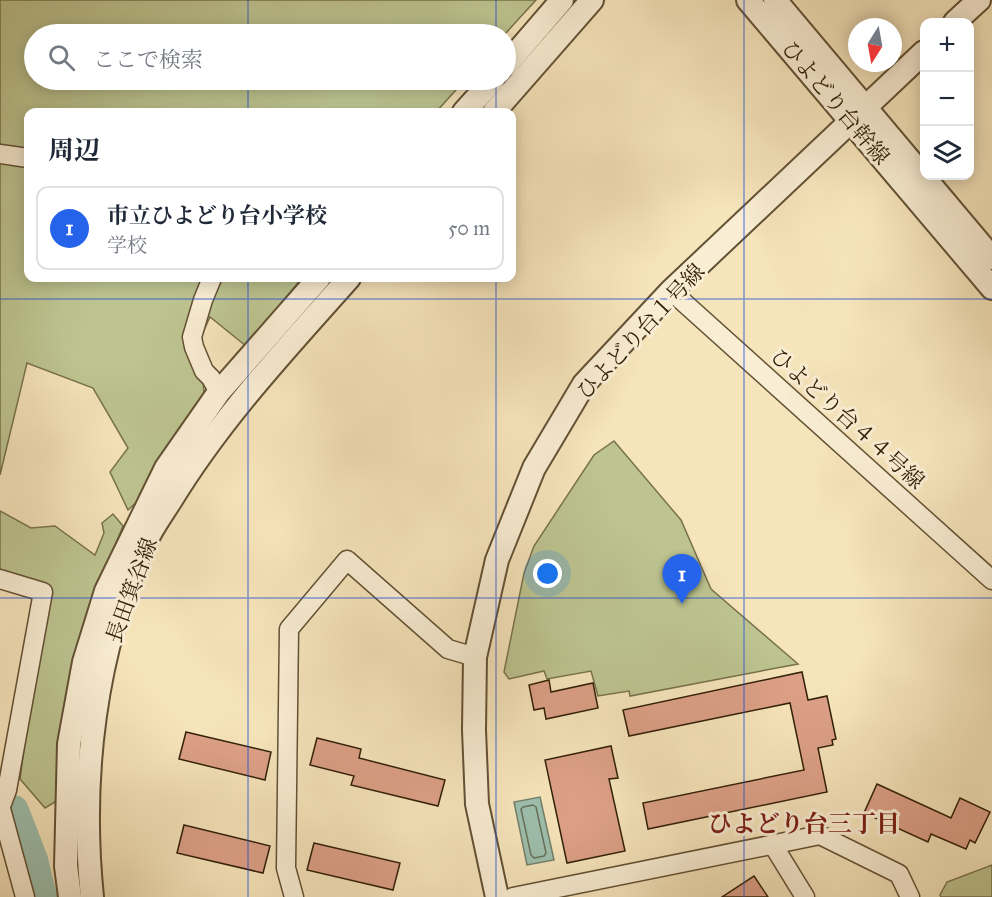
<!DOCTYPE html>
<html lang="ja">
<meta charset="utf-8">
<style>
body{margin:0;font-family:"IM FELL Great Primer","Noto Serif JP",serif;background:#f2f2f3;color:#1f2937}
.controls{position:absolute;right:18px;top:18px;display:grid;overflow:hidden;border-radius:12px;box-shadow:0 3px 15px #0003}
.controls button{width:54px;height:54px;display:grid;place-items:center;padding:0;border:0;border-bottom:2px solid #e0e1e3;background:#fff;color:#1f2937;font:30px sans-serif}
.compass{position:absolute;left:848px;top:18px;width:54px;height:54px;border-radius:50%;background:#fff;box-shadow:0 3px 15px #0003;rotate:191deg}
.you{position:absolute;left:548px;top:574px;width:21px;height:21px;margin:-15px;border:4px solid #fff;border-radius:50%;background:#1a73e8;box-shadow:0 0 0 9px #1a73e833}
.badge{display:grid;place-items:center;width:39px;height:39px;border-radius:50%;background:#2563eb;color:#fff;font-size:20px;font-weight:700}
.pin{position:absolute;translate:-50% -50px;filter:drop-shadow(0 2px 3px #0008)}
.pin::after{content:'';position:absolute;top:32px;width:21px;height:18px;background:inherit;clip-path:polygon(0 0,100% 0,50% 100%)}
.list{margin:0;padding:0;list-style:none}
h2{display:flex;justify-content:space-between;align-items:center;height:78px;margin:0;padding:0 24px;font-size:26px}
h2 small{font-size:20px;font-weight:400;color:#747a83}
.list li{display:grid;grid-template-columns:39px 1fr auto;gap:18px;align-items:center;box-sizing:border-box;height:84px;margin:0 12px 12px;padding:0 12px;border:2px solid #e0e1e3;border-radius:12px}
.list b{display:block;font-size:22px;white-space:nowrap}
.list p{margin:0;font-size:20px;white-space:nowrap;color:#747a83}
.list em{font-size:20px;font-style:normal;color:#747a83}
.icon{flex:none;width:33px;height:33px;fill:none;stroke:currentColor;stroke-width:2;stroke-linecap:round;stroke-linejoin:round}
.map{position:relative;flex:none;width:992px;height:897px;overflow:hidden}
.search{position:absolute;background:#fff;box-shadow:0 3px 15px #0003;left:24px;top:24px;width:492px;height:66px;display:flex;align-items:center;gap:15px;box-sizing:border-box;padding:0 21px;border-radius:33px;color:#747a83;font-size:22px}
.panel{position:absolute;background:#fff;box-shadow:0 3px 15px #0003;left:24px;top:108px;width:492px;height:174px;border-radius:12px}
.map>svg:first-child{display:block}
.green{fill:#bdc490;stroke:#78724c;stroke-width:1.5}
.water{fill:#9dbfad;stroke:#727f6b;stroke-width:1.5}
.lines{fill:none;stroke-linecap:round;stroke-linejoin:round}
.shore{stroke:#68705a;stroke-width:1.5}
.river{stroke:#9dbfad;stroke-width:32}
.building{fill:#dca087;stroke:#322007;stroke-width:1.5}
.minor-casing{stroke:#635134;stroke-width:21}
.tertiary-casing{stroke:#635134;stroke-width:26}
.minor{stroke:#f9edd3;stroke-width:18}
.tertiary{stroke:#f9edd3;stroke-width:22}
.grid{fill:none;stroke:#1d4ed8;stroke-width:1.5;stroke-opacity:0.55}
.labels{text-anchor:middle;stroke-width:6;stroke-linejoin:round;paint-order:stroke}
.street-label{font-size:22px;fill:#322007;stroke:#f9edd3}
.neighbourhood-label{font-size:24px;font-weight:bold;fill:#7a1f14;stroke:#f9edd3}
</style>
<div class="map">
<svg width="992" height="897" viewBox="0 0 992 897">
<rect width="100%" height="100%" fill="#f6e4bb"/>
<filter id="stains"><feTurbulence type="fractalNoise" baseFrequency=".00333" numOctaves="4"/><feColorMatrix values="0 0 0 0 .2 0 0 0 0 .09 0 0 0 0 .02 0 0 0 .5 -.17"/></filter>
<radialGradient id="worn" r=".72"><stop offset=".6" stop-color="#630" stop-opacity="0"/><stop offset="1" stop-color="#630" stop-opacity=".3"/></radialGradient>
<g class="green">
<polygon points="0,0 536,0 505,34 34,34 34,80 465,80 436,112 28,112 28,278 302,278 246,346 210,317 200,339 204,393 165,452 143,496 128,510 110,472 128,448 93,388 27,363 0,475"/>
<polygon points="614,441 681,520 711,589 798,664 630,696 629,691 598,696 591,671 547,679 544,671 509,679 504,672 524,573 534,546 594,455"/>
<polygon points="0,511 31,528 55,526 95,555 104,533 102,523 113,514 123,526 96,592 60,799 45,808 20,779 46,586 0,570"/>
<polygon points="992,865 992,897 941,897 940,895 947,882"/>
</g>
<polygon class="water" points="540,797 554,860 527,865 514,802"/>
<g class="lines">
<polygon class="shore" points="533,805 536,807 546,853 544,856 534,858 531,855 521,809 523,807"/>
<polyline class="river" points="13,811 32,860 41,897"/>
</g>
<g class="building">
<polygon points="802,672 808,700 827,696 836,739 832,740 833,745 818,748 827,792 648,829 643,803 804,770 790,703 629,736 623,710"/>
<polygon points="549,680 551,692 593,683 598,708 546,719 544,708 534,710 529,685"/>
<polygon points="186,732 271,752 265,780 179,759"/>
<polygon points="317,738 361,749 359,758 445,780 438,806 351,785 354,776 310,765"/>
<polygon points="611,746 618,778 609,779 625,851 567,863 545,760"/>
<polygon points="877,784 951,818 960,798 990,812 975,843 970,840 966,849 931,834 928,842 864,813"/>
<polygon points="184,825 270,846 263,873 177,853"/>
<polygon points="314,843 400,863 393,890 307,870"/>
<polygon points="754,876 768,897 722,897"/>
</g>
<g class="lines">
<defs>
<g id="minor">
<polyline points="0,154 28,158"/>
<polyline points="212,278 203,300 192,337 194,347 204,371 211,378 219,392"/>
<polyline points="671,291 992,580"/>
<polyline points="0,579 43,592 7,790 1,806"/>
<polyline points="0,805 25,897"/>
<polyline points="773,845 805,897"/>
<polyline points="294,897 286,868 289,629 347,560 448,649 475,657"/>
<polyline points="513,897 820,835 899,874 910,897"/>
</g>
<g id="tertiary">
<polyline points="748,0 992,288"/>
<polyline points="775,0 992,258"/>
<polyline points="955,22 979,0"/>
<polyline points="506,65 562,0"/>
<polyline points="464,112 493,80"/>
<polyline points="494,112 592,0"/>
<polyline points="70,897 66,866 69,744 84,662 106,591 166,468 219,392 319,278"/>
<path d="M92,897c-12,-117 2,-247 53,-354 7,-15 17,-29 26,-43 50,-82 115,-151 178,-222"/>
<polyline points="497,897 477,804 474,730 475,657 497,560 534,468 584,384 671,291 924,52"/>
</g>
</defs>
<use href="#minor" class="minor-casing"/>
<use href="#tertiary" class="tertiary-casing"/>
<use href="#minor" class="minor"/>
<use href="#tertiary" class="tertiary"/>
</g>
<path class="grid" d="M248,0v34M496,0v34M744,0v897M248,80v32M496,80v32M248,278v619M496,278v619M0,299h992M0,598h992"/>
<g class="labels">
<g class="street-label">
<text transform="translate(836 102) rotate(50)" y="8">ひよどり台幹線</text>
<text transform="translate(640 331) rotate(-47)" y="8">ひよどり台１号線</text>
<text transform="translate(848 418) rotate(42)" y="8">ひよどり台４４号線</text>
<text transform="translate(131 590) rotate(-70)" y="8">長田箕谷線</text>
</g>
<g class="neighbourhood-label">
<text x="804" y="832">ひよどり台三丁目</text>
</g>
</g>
<rect width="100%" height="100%" filter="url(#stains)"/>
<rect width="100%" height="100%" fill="url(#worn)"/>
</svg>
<div class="controls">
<button>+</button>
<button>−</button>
<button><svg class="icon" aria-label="layers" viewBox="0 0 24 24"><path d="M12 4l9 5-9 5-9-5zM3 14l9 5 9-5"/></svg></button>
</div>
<svg class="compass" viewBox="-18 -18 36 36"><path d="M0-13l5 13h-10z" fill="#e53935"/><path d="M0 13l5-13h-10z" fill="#747a83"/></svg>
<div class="you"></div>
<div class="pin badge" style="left:682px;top:604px">1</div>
<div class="search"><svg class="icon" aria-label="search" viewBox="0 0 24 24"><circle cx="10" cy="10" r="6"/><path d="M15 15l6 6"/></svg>ここで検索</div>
<section class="panel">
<h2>周辺<small></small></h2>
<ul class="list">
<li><span class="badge">1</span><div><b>市立ひよどり台小学校</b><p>学校</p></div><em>50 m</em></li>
</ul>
</section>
</div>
